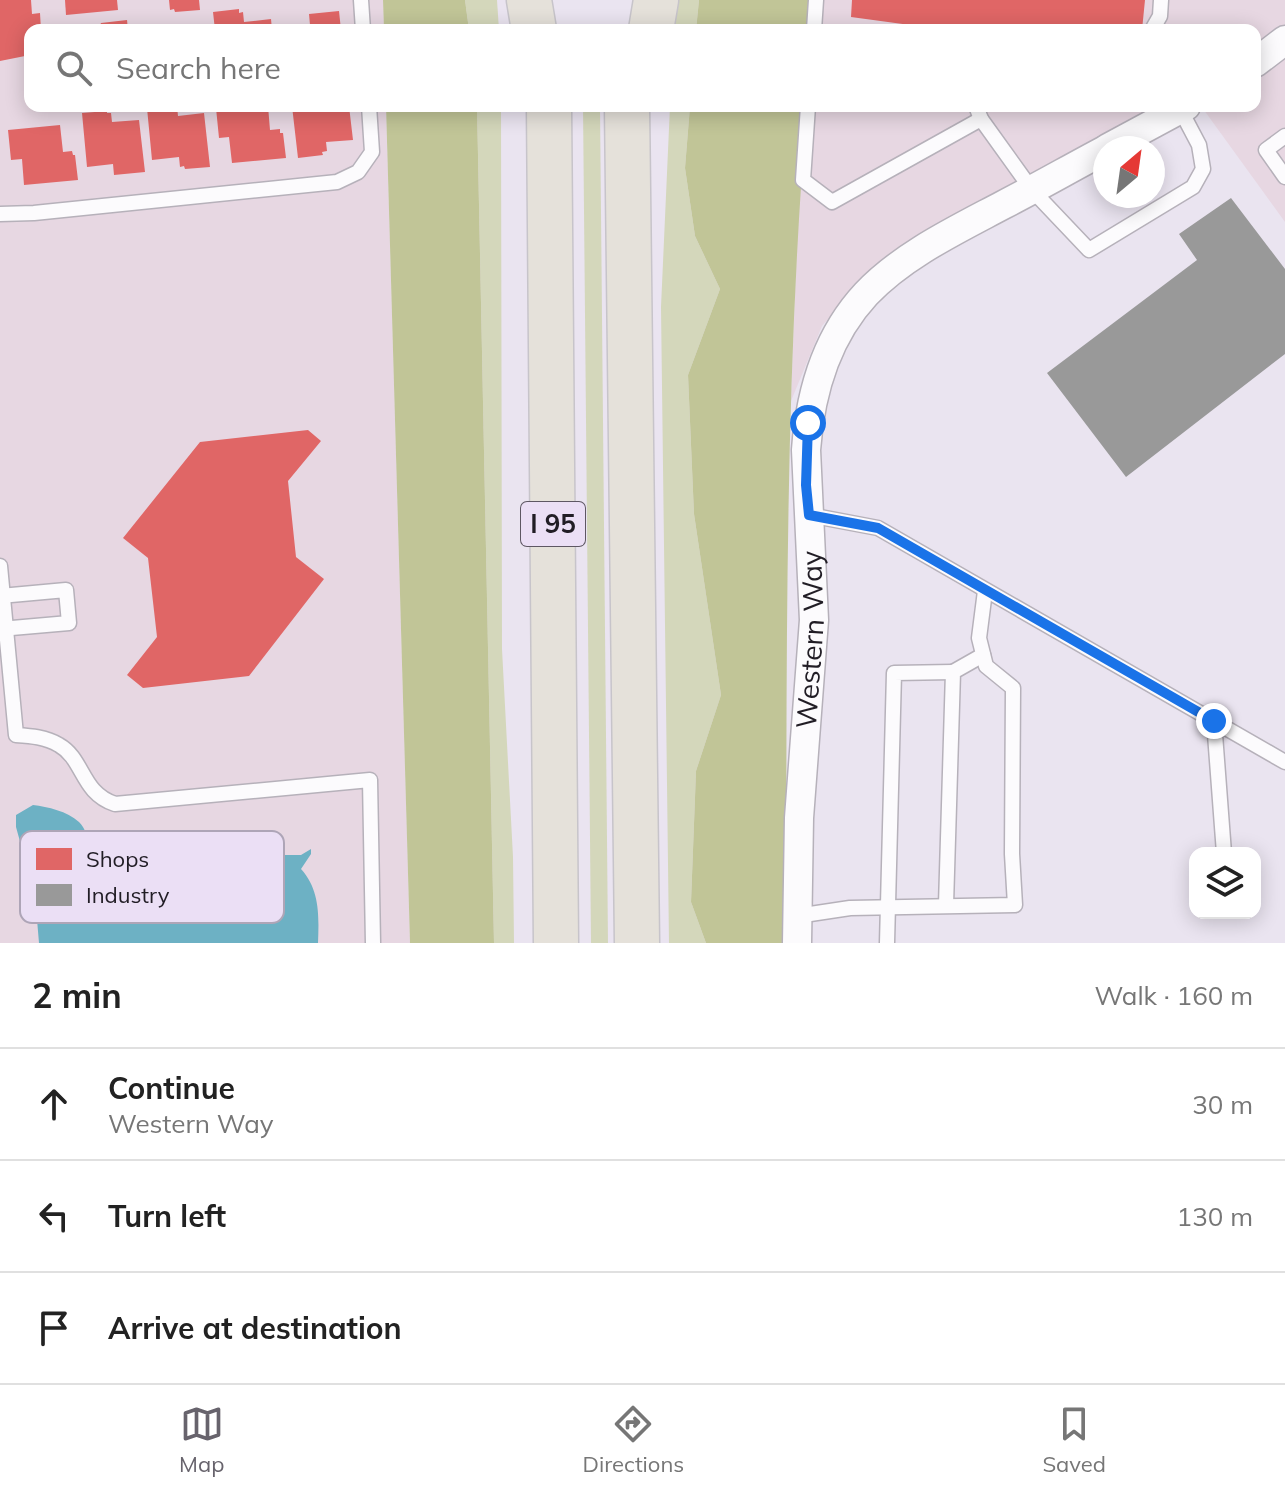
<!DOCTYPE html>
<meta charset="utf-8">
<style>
body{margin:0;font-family:Mulish,sans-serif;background:#f2f2f2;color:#222}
.controls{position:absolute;right:24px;bottom:24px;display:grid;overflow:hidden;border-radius:16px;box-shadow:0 4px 20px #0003}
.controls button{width:72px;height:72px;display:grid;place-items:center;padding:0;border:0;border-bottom:2px solid #e0e0e0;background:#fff;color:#222;font:40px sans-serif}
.compass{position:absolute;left:1093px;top:136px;width:72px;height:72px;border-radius:50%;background:#fff;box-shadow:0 4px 20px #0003;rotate:29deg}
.stop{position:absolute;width:24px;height:24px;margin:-18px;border:6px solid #1a73e8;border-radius:50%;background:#fff}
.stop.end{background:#1a73e8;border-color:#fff;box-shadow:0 2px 8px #0008}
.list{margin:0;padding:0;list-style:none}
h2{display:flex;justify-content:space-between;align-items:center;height:104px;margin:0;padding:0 32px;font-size:34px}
h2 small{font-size:26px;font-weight:400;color:#767676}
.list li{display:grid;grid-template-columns:52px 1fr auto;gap:24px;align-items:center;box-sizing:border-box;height:112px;padding:0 32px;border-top:2px solid #e0e0e0}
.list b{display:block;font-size:30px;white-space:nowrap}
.list p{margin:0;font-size:26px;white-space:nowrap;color:#767676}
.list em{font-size:26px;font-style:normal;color:#767676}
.icon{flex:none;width:44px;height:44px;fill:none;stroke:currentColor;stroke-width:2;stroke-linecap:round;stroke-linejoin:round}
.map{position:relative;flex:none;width:1285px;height:943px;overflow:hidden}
.search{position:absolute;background:#fff;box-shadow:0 4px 20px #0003;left:24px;right:24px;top:24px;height:88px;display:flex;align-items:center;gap:20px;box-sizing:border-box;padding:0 28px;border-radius:16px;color:#767676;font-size:30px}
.sheet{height:440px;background:#fff}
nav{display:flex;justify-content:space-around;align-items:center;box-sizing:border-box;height:112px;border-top:2px solid #e0e0e0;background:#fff;font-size:22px;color:#767676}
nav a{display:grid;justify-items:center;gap:4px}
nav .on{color:#67636c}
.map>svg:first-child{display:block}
.commercial{fill:#e7d7e2}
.green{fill:#d4d7bb}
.forest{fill:#c1c597}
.water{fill:#6db1c4}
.shops{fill:#e06666}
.industry{fill:#999}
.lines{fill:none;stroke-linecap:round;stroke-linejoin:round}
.service-casing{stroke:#b6b1ba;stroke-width:17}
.minor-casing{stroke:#b6b1ba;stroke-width:31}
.motorway-casing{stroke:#c7c4ca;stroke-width:47}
.service{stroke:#fcfbfd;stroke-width:14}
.minor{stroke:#fcfbfd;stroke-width:28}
.motorway{stroke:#e5e1da;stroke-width:44}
.route{stroke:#1a73e8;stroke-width:10}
.labels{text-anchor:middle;stroke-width:8;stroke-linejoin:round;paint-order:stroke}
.shield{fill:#ebdff5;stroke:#5e5763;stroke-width:2}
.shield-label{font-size:26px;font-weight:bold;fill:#211d25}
.street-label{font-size:28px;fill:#211d25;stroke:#ebdff5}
.key{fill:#ebdff5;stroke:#aea5b7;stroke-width:2}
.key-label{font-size:22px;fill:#211d25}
</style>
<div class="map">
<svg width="1285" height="943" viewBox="0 0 1285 943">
<rect width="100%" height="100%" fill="#eae4f0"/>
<g class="commercial">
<polygon points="0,0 383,0 384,30 30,30 30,106 386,106 410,943 0,943"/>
<polygon points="815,0 1285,0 1285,222 1201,106 1255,106 1255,30 813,30"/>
<polygon points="807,106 1164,106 876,264 822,326 791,401 798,212"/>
</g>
<g class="green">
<polygon points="465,0 497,0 499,30 469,30"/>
<polygon points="674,0 699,0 696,30 673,30"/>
<polygon points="477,106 501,106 502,649 513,857 514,943 494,943"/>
<polygon points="583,106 600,106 608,943 591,943"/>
<polygon points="670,106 690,106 685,168 695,236 720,289 688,375 694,514 721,695 696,771 691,902 706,943 669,943 661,307"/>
</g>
<g class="forest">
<polygon points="383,0 465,0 469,30 384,30"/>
<polygon points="699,0 815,0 813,30 696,30"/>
<polygon points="386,106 477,106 494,943 410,943"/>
<path d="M690,106h117c-23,278 -20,558 -21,837h-80l-15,-41 5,-131 25,-76 -27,-181 -6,-139 32,-86 -25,-53 -10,-68z"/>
</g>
<path class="water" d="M33,805c15,2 34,6 46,17 13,13 8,36 33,41 11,3 21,-12 32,-15 33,-8 67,-1 99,3l6,4h52l10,-6v5l-10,15c19,21 18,47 17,74h-279l-4,-47 -19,-69v-12z"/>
<g class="shops">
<polygon points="0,0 31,0 32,14 40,13 41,30 30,30 30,55 0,61"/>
<polygon points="65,0 117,0 118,10 66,15"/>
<polygon points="169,0 199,0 200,10 175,12 174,9 170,10"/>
<polygon points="852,0 1145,0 1142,30 1008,30 959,26 959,30 930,27 929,30 909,30 910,25 851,17"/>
<polygon points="239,9 239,13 243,12 244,22 271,19 272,30 215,30 213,12"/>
<polygon points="339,11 341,30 284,30 284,27 310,25 309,14"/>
<polygon points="127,20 128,30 98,30 101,23"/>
<polygon points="177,106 178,116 204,113 210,167 185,169 184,166 180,167 179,157 152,160 147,108"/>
<polygon points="236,106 268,106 270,130 280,129 280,133 283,133 286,158 232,163 229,137 219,138 216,108"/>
<polygon points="292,106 349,106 353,140 326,142 327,151 322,152 323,155 298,158"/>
<polygon points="107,111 107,113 111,113 112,122 139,120 145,172 114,175 113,164 87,167 82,113"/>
<polygon points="60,125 63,152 72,151 73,155 75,155 78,180 24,185 22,159 11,160 8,130"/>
<polygon points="308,430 321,441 288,481 296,557 324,579 249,676 143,688 127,675 157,637 148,558 123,538 200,442"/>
</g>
<polygon class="industry" points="1231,198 1285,269 1285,354 1126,477 1047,373 1197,260 1179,234"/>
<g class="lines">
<defs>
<g id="service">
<polyline points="361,0 363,30"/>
<polyline points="814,30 816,0"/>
<polyline points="1152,30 1160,16 1161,0"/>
<polyline points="808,106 803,180 832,202 981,119"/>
<polyline points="976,106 981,119 1032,190 1089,250 1193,187 1203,169 1199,145 1180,109"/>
<polyline points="1285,136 1266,150 1285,177"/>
<polyline points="0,214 34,213 337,182 358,172 372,152 369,106"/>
<polyline points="809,515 878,528 1285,762"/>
<path d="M0,566l16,169c15,1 30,2 43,10 25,14 22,48 56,59l255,-24 3,163"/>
<polyline points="0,596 66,590 69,623 0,629"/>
<polyline points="1214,721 1224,853"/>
<polyline points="946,905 953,672 983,655"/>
<polyline points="797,916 850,908 1015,905 1012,854 1013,688 986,666 979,638 985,591"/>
<polyline points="887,943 894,673 953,672"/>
</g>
<g id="minor">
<polyline points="1255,63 1285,40"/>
<polyline points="1108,148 1186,106"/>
<path id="s1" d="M797,943l2,-125 15,-198 -8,-170c4,-56 20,-113 60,-156 37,-39 90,-64 137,-89 35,-18 68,-37 102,-55"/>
</g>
<g id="motorway">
<polyline points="529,0 534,30"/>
<polyline points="651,30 656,0"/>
<polyline points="549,106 556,943"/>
<polyline points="627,106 637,943"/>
</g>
</defs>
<use href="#service" class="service-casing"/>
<use href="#minor" class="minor-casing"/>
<use href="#motorway" class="motorway-casing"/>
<use href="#service" class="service"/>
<use href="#minor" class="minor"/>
<use href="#motorway" class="motorway"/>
</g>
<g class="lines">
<polyline class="route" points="808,423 806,485 809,515 878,528 1214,721"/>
</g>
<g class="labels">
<rect class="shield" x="521" y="502" width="64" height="44" rx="6"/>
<g class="shield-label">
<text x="553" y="533">I 95</text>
</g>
<g class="street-label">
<text dy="10" stroke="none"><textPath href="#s1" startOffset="304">Western Way</textPath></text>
</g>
</g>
<rect x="20" y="831" width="264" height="92" rx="12" class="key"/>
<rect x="36" y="848" width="36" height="22" fill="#e06666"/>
<rect x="36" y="884" width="36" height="22" fill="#999"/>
<g class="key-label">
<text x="86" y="867">Shops</text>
<text x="86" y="903">Industry</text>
</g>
</svg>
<div class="controls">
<button><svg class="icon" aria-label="layers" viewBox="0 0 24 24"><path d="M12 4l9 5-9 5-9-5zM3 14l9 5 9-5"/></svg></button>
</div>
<svg class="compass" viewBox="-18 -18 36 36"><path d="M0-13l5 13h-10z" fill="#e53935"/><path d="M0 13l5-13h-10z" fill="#767676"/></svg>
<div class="stop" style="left:808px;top:423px"></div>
<div class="stop end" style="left:1214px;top:721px"></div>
<div class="search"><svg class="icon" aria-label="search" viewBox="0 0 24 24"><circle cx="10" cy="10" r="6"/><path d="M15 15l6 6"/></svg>Search here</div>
</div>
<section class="sheet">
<h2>2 min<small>Walk · 160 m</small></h2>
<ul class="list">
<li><svg class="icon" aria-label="ahead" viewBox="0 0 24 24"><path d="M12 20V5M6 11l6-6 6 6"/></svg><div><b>Continue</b><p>Western Way</p></div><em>30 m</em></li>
<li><svg class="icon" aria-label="left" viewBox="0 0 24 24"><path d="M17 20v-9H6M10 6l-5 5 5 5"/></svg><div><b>Turn left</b></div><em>130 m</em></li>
<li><svg class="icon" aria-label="arrive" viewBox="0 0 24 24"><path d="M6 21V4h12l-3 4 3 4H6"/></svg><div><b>Arrive at destination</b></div></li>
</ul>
</section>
<nav>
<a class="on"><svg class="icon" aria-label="map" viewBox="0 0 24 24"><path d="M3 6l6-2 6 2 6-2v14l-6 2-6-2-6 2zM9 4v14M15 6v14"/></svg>Map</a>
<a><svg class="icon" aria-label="directions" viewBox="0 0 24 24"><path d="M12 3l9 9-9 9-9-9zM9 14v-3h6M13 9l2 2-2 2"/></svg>Directions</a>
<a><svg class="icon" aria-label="saved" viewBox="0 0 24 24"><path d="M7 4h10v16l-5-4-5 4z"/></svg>Saved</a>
</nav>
